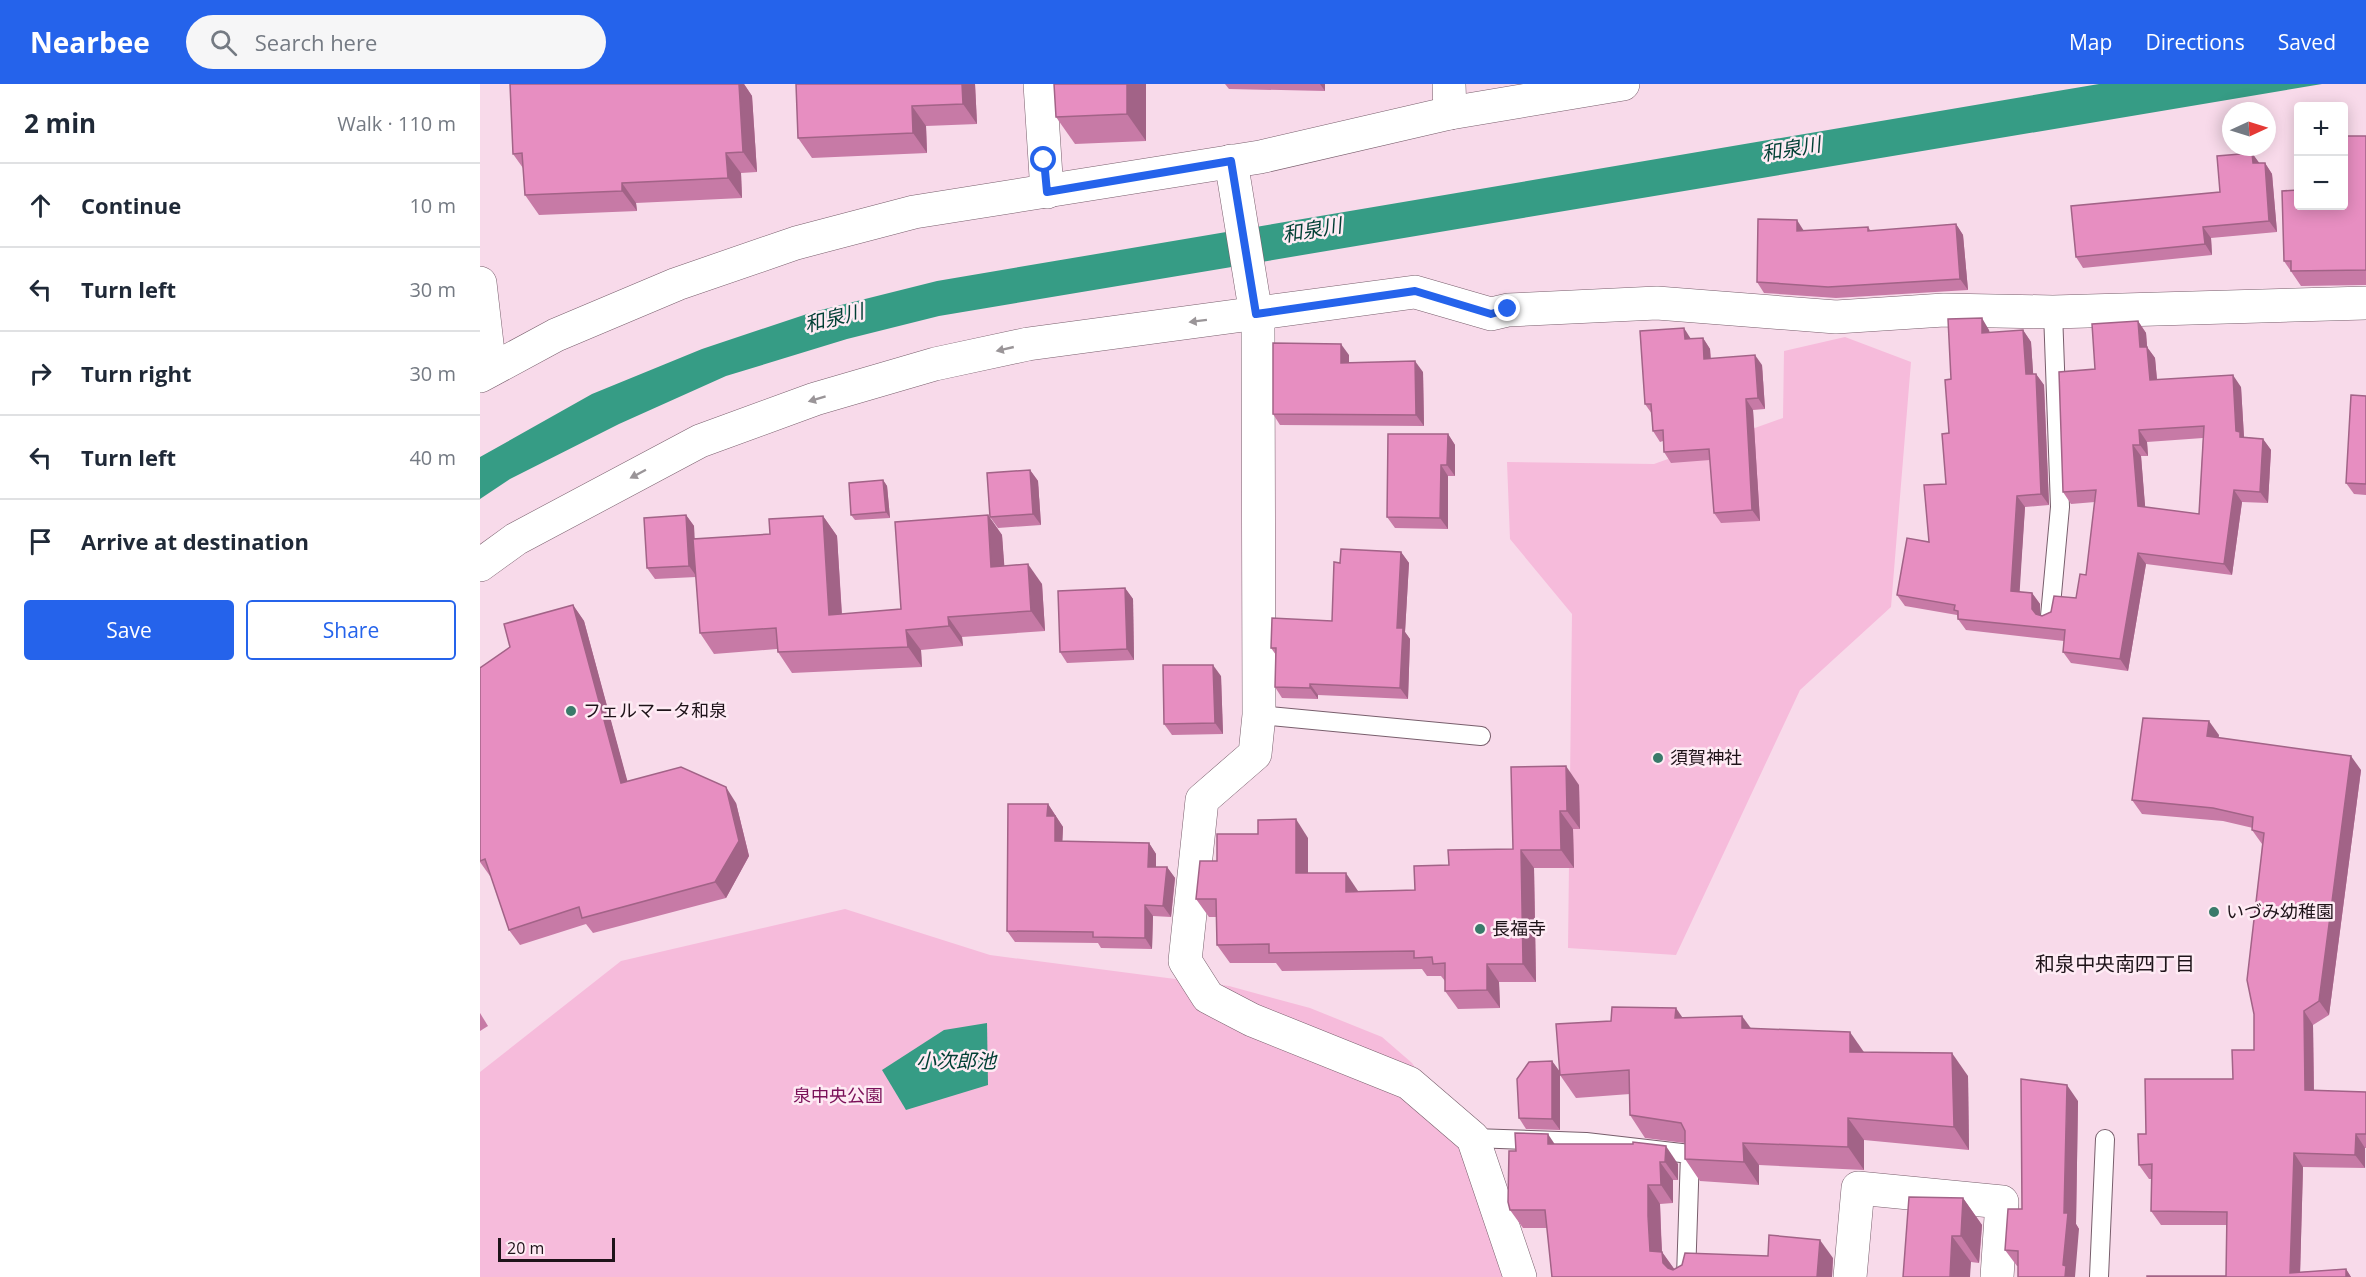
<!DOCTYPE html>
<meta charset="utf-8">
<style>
body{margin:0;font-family:"Open Sans","Noto Sans JP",sans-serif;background:#f6f6f7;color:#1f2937}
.controls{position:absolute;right:18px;top:18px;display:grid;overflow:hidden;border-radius:6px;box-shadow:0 3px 15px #0003}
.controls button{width:54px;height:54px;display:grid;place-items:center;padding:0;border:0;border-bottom:2px solid #e0e1e3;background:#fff;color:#1f2937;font:30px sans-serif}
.compass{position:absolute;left:1742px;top:18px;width:54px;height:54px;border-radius:50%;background:#fff;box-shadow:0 3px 15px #0003;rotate:86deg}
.scale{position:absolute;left:18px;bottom:15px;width:117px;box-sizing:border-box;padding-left:6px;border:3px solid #1e1319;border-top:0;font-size:16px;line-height:21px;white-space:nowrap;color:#1e1319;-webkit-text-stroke:4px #feebf4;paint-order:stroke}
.stop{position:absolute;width:18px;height:18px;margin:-14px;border:4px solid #2563eb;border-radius:50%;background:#fff}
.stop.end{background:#2563eb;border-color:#fff;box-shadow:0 2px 6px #0008}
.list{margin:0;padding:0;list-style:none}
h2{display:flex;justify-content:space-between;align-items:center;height:78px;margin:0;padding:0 24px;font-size:26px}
h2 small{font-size:20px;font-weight:400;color:#747a83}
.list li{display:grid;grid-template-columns:39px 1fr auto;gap:18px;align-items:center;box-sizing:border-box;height:84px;padding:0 24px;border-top:2px solid #e0e1e3}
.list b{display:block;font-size:22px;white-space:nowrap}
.list em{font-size:20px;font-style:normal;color:#747a83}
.actions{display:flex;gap:12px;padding:18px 24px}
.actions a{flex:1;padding:14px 0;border:2px solid #2563eb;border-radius:6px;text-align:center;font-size:21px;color:#2563eb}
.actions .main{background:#2563eb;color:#fff}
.icon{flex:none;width:33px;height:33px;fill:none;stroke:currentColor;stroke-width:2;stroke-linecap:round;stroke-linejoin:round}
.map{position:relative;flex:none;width:1886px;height:1193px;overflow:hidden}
header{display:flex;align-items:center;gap:36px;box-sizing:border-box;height:84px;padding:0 30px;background:#2563eb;color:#fff}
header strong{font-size:28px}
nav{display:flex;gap:33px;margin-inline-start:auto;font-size:21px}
.search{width:420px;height:54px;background:#f6f6f7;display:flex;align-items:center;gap:15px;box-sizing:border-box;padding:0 21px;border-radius:33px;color:#747a83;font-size:22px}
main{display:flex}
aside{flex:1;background:#fff}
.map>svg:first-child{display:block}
.green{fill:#f6bbdb}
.water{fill:#369c85}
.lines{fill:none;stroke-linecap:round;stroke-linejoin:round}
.service-casing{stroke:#785e6c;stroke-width:20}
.minor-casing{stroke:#785e6c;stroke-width:34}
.tertiary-casing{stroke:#785e6c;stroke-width:34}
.service{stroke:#fff;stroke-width:18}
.minor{stroke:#fff;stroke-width:33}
.tertiary{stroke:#fff;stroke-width:33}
.wall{fill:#c77aa6;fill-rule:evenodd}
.shaded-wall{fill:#a26387}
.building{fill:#e78ec1;stroke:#a26387;stroke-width:1.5;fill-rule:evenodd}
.oneway{fill:#9a9598}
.route{stroke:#2563eb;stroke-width:8}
.poi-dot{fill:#397a6a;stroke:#feebf4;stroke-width:2}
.labels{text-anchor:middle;stroke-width:5;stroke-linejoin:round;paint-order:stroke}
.poi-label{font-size:18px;fill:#1e1319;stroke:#feebf4;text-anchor:start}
.park-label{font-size:18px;fill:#7b1159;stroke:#feebf4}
.water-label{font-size:20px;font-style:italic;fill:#013f34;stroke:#feebf4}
.neighbourhood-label{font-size:20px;fill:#1e1319;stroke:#feebf4}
</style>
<header>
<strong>Nearbee</strong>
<div class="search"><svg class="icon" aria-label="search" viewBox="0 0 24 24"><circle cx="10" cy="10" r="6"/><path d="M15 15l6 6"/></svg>Search here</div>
<nav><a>Map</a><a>Directions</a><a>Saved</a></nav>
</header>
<main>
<aside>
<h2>2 min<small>Walk · 110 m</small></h2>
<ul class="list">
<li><svg class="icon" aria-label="ahead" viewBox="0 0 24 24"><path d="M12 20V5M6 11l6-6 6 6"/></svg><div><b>Continue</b></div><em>10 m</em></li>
<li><svg class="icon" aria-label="left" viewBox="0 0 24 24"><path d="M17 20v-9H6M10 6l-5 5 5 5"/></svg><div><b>Turn left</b></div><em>30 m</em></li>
<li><svg class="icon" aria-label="right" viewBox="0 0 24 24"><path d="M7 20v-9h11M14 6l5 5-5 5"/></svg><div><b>Turn right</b></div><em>30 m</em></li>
<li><svg class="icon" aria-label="left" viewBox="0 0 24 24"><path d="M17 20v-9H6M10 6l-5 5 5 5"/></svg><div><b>Turn left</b></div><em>40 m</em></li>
<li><svg class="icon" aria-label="arrive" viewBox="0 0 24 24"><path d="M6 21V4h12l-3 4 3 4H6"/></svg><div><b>Arrive at destination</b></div></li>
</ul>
<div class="actions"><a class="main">Save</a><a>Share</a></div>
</aside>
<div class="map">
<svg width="1886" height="1193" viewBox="0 0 1886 1193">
<rect width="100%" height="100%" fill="#f8daea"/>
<g class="green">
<polygon points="1365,253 1431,278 1411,523 1320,606 1196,871 1088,864 1092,530 1030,455 1027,378 1174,380 1303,334 1304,267"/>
<polygon points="365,825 510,871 749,902 830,924 902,953 932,979 980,1049 1026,1193 0,1193 0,988 141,877"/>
</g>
<g class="water">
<polygon points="1619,0 1842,0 459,232 367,255 246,292 139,340 30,395 0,415 0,373 112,310 222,265 333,228 457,197"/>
<polygon points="507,939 508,1001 426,1026 402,986 464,946"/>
</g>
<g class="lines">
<defs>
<g id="service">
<polyline points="1570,532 1580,423 1573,228"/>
<polyline points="779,631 1001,652"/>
<polyline points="993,1054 1106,1058 1210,1070 1206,1193"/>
<polyline points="1619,1193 1625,1055"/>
</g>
<g id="minor">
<polyline points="560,0 567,108"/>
<polyline points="969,0 970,29"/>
<polyline points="751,77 778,243 779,631 775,670 722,716 705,877 728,913 772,936 929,999 993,1054 1040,1193"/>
<polyline points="0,481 36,455 220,357 335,315 455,280 548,260 935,208 1011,230 1028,226 1177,219 1356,233 1464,226 1573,228 1886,219"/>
<polyline points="1370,1193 1378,1104 1522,1118 1517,1193"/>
</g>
<g id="tertiary">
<polyline points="0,199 10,286"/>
<polyline points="0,292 76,251 197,200 316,159 434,128 780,73 970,29 1143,0"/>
</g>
</defs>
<use href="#service" class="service-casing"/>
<use href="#minor" class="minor-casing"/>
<use href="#tertiary" class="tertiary-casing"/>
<use href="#service" class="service"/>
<use href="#minor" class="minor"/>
<use href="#tertiary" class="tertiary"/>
</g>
<g class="wall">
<polygon points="30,0 264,0 272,12 277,88 261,89 262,114 156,119 157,127 59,131 45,111 43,84 33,70"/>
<polygon points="316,0 495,0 497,40 446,42 447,69 332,74 318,54"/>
<polygon points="574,0 666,0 666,57 595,60 576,33"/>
<polygon points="745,0 845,0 845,7 749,5"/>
<polygon points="1886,52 1886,201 1821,202 1804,177 1863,122"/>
<polygon points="1772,69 1779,79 1785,79 1792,90 1797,148 1731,154 1732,171 1603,184 1596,173 1740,108"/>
<polygon points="1476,140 1483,151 1488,206 1356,214 1284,209 1277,198 1388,143 1391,147"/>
<path d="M1658,237l8,12 1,14 8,11 2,22 84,7 3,50 19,2 8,11 -3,53 -26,-1 -10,73 -86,-11 -18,107 -57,-8 -8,-11 1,-11 -98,-11 -8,-11 -1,-4 -52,-9 -8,-11 32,-53 17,-58 5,-105 38,-49 1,3 33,-3 8,12 2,32h3l8,11 5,120 -24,2 -6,85 13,1 8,11v11l2,1 34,-18 10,-23 9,-73 -24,2 -8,-12 32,-123zM1723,354l-4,76 -54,-7 -4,-51h7l-1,-14z"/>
<polygon points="1223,254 1230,265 1231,275 1282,281 1285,325 1273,326 1280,437 1241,439 1234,429 1230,376 1191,379 1184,368 1183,357 1180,358 1173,347 1172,330 1165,320 1211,255"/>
<polygon points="869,271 869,278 943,288 944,342 800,341 793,330"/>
<polygon points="1886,312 1886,411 1874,410 1866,399"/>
<polygon points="968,350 975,361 975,392 968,392 968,445 915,444 907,433"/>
<polygon points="550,386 558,397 561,441 518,444 510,433"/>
<polygon points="403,396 407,402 410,434 375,436 371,431"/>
<polygon points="206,431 214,442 214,455 290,450 343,432 357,452 362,530 421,525 508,431 522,451 524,482 562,500 565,547 482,553 483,562 441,566 442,583 312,589 298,568 297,565 234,570 220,549 216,493 175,495 167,484"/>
<polygon points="921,468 929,479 925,548 930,555 928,615 838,611 838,615 802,614 795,603 796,571 791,564 852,537 860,479"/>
<polygon points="645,504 653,515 654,576 587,579 580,568"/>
<polygon points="93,521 104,537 147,697 256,719 269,772 246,814 113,849 106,840 40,861 29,846 11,792 10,792 0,778 0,584"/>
<polygon points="741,592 743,650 692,651 684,640"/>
<polygon points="1739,651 1738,654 1881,686 1849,931 1833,941 1834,1007 1886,1008 1886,1064 1885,1064 1885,1084 1823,1083 1820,1188 1866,1185 1871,1193 1667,1193 1746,1192 1747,1141 1681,1141 1671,1127 1671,1095 1669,1095 1659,1081 1666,1050 1753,995 1774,966 1782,760 1772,746 1773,744 1743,737 1662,730 1652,716"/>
<polygon points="1099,701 1100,745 1093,745 1094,784 1054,784 1056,898 1019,898 1020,924 978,925 965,907 965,897 961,892 947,892 942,885 802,887 796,879 750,879 737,861 737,833 729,833 716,815 737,777 828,754 828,789 878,807 935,806 969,781 1033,765"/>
<polygon points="568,720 583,743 582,758 669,759 676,770 676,783 687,783 695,794 691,833 673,832 672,865 621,864 618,859 535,858 527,847"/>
<polygon points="0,929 8,942 0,947"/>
<polygon points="1203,934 1270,944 1384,968 1488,992 1489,1066 1384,1056 1384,1086 1279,1081 1279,1101 1220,1097 1205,1075 1205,1059 1165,1054 1150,1031 1150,1010 1096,1014 1080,991"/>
<polygon points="1072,977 1080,988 1080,1046 1046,1045 1039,1034"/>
<polygon points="1598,1017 1596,1140 1599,1145 1538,1182 1537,1182 1525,1166 1542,1125"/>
<polygon points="1075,1060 1198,1080 1198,1096 1193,1096 1193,1119 1180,1120 1182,1168 1194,1185 1353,1174 1352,1193 1072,1193 1067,1144 1043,1144 1030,1126 1036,1067"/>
<polygon points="1483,1114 1502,1141 1499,1179 1491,1178 1423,1193"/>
</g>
<g class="shaded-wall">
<polygon points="259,0 264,0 272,12 277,88 263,68"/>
<polygon points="482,0 495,0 497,40 483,20"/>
<polygon points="647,0 666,0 666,57 647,30"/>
<polygon points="840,0 845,0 845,7"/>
<polygon points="432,22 446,42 447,69 433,49"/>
<polygon points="246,69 261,89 262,114 248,94"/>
<polygon points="1772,69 1780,80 1773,79"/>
<polygon points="1785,79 1792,90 1797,148 1789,137"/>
<polygon points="142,99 156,119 157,127 142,107"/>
<polygon points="1317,136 1324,147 1317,147"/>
<polygon points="1476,140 1483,151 1488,206 1480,195"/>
<polygon points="1723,143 1731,154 1732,171 1725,160"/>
<polygon points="1502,234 1509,246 1510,260 1502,249"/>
<polygon points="1658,237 1666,249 1668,274 1660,263"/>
<polygon points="1204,244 1211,255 1205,255"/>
<polygon points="1543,246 1551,258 1554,302 1546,290"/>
<polygon points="1223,254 1230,265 1231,286 1224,275"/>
<polygon points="861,260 869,271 869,290 861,279"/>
<polygon points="1667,263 1675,274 1678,307 1670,296"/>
<polygon points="1275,271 1282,281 1285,325 1278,314"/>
<polygon points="935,277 943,288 944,342 936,331"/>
<polygon points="1556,290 1564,301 1569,421 1561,410"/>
<polygon points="1753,291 1761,303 1764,353 1768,359 1768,364 1756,347"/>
<polygon points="1266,315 1273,326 1280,437 1272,426"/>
<polygon points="1659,346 1667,358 1668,372 1660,361"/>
<polygon points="968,350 975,361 975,392 967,381"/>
<polygon points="1783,355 1791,366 1788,419 1780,408"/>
<polygon points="1653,361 1661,372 1666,433 1658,422"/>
<polygon points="961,381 968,392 968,445 960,434"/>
<polygon points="550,386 558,397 561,441 553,430"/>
<polygon points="403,396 407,402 410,434 406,428"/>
<polygon points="1754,406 1762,418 1752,491 1744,480"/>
<polygon points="1537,412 1545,423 1539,518 1531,507"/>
<polygon points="206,431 214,442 217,493 209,482"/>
<polygon points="508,431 522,451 526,503 511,483"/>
<polygon points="343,432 357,452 363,551 349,531"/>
<polygon points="921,468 929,479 925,548 930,555 928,615 920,604 917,544"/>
<polygon points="1658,469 1666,480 1648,587 1640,575"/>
<polygon points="548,480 562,500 565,547 551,527"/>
<polygon points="645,504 653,515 654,576 647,565"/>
<polygon points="1552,509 1560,520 1560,536 1552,525"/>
<polygon points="93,521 104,537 152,714 141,699"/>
<polygon points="468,533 482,553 483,562 469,542"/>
<polygon points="426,546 441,566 442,583 428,563"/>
<polygon points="733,581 741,592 743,650 735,639"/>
<polygon points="830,600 838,611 838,615 830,604"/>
<polygon points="1729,637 1739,651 1736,666 1727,652"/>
<polygon points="1871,672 1881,686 1849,931 1839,917"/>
<polygon points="1086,682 1099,701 1100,745 1087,727"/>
<polygon points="246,703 256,719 269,772 246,814 235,798"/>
<polygon points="568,720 583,743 582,768 575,757 567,732"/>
<polygon points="1080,727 1093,745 1094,784 1081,766"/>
<polygon points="816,735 828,754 828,808 816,789"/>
<polygon points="669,759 676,770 676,794 668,783"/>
<polygon points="1041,766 1054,784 1056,898 1043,880"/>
<polygon points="687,783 695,794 691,833 683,822"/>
<polygon points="866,789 878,807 866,808"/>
<polygon points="665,821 673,832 672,865 665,854"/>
<polygon points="1007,880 1019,898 1020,924 1007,906"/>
<polygon points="1196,924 1211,946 1195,934"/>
<polygon points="1824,927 1833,941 1834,1020 1825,1006"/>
<polygon points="1262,932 1278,954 1262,944"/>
<polygon points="1370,948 1386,971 1370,968"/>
<polygon points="1472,969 1488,992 1489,1066 1474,1043"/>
<polygon points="1072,977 1080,988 1080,1046 1072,1035"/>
<polygon points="1587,1001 1598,1017 1596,1140 1599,1145 1595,1193 1585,1193 1583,1181"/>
<polygon points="1368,1034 1384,1056 1384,1086 1368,1063"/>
<polygon points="1068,1050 1080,1068 1068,1060"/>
<polygon points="1876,1050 1885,1064 1885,1084 1875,1071"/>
<polygon points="1263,1059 1279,1081 1279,1101 1264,1078"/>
<polygon points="1186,1062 1198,1080 1198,1096 1185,1078"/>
<polygon points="1814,1069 1823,1083 1820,1193 1810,1189"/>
<polygon points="1180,1078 1193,1096 1193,1119 1181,1101"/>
<polygon points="1168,1101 1180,1120 1181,1151 1183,1186 1170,1167 1168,1132"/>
<polygon points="1483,1114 1502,1141 1499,1179 1481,1152"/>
<polygon points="1472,1152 1491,1178 1490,1193 1470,1193"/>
<polygon points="1340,1156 1353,1174 1352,1193 1337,1193"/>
<polygon points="1182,1168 1195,1186 1196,1193 1183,1179"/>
<polygon points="1866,1185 1871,1193 1866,1193"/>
</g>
<g class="building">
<polygon points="30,0 259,0 263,68 246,69 248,94 142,99 142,107 45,111 42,69 33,70"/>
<polygon points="316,0 482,0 483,20 432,22 433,49 318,54"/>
<polygon points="574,0 647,0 647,30 576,33"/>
<polygon points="1863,52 1886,52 1886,186 1811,187 1811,177 1804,177 1802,107 1818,106 1818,122 1863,122"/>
<polygon points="1772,69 1773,79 1785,79 1789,137 1723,143 1725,160 1596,173 1591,122 1740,108 1737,72"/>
<polygon points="1278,135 1317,136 1317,147 1388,143 1388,147 1476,140 1480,195 1348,203 1277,198"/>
<path d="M1502,234v15l41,-3 3,44h10l5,120 -24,2 -6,95 21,2v16l4,5 6,2 9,-4 3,-16 22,2 4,-24 6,1 10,-85 -33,2 -4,-120 36,-3 -3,-45 46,-3 2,26h7l3,33 83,-5 3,56 4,1v5l23,2 -3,53 -26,-2 -10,74 -86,-11 -18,106 -57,-7 2,-22 -107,-11v-8l-4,-1 1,-5 -58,-10 10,-57 22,4 -5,-57 22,-1 -4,-50 7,-1 -4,-53 6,-1 -3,-60zM1724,342l-5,88 -61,-8 -5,-61h7l-1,-15z"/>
<polygon points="1204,244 1205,255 1223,254 1224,275 1275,271 1278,314 1266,315 1272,426 1234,429 1229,365 1184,368 1183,346 1173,347 1171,320 1165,320 1160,247"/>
<polygon points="793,259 861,260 861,279 935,277 936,331 793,330"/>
<polygon points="1871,311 1886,312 1886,400 1866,399"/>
<polygon points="908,350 968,350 967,381 961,381 960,434 907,433"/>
<polygon points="550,386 553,430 510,433 507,389"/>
<polygon points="403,396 406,428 371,431 369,399"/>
<polygon points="206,431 209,482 167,484 164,434"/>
<polygon points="508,431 511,483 548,480 551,527 468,533 469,542 426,546 428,563 298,568 296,544 220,549 213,455 290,450 289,435 343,432 349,531 421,525 415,438"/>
<polygon points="861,465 921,468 917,544 923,544 920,604 830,600 830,604 795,603 796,564 791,564 792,534 852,537 854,478 860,479"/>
<polygon points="645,504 647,565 580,568 578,507"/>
<polygon points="93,521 141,699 201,683 246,703 259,757 235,798 102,834 99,823 29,846 5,775 0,777 0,584 30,563 24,540"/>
<polygon points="683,581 733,581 735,639 684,640"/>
<polygon points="1663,634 1729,637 1727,652 1871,672 1839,917 1824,927 1825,1006 1886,1008 1886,1050 1876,1050 1875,1071 1814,1069 1810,1189 1866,1185 1866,1193 1667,1193 1667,1192 1746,1192 1747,1128 1671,1127 1672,1080 1659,1081 1658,1050 1666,1050 1665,995 1753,995 1752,966 1774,966 1774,930 1767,896 1784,749 1772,746 1773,733 1733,724 1652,716"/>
<polygon points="1086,682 1087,727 1080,727 1081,766 1041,766 1043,880 1007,880 1007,906 965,907 965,879 953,880 952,873 934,874 934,867 789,869 789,860 737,861 736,815 716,815 720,777 737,777 737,750 778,750 778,736 816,735 816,789 866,789 866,808 935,806 934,782 969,781 968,766 1033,765 1031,683"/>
<polygon points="528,720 568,720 567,732 575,732 575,757 669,759 668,783 687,783 683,822 665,821 665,854 613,853 613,848 527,847"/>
<polygon points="1132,923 1196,924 1195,934 1262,932 1262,944 1370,948 1370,968 1472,969 1474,1043 1368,1034 1368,1063 1263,1059 1264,1078 1205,1075 1205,1047 1201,1039 1150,1031 1149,986 1080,991 1076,940 1131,937"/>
<polygon points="1072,977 1072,1035 1039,1034 1037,995 1049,978"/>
<polygon points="1541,995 1587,1001 1584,1129 1588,1129 1583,1181 1586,1182 1585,1193 1538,1193 1538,1167 1525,1166 1528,1125 1542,1125"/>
<polygon points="1035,1049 1068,1050 1068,1060 1153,1060 1153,1058 1186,1062 1185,1078 1180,1078 1181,1101 1168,1101 1168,1132 1170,1167 1182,1168 1183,1179 1188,1184 1193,1186 1202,1181 1205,1169 1288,1172 1289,1151 1340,1156 1337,1193 1072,1193 1065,1126 1030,1126 1028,1118 1029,1067 1036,1067"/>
<polygon points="1429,1113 1483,1114 1481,1152 1472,1152 1470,1193 1423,1193"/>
</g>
<defs><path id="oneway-solid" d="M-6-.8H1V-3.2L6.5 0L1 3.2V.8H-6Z" transform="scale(1.5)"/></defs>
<g class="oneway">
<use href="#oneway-solid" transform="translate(718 237) rotate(173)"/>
<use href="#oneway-solid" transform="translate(525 265) rotate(167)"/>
<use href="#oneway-solid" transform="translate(337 315) rotate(163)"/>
<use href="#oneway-solid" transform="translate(158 390) rotate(152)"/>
</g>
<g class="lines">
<polyline class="route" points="564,76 567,108 751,77 776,230 935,207 1011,230 1028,225"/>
</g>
<g class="poi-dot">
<circle cx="91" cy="627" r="6"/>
<circle cx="1178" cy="674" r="6"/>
<circle cx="1734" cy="828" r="6"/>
<circle cx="1000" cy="845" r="6"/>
</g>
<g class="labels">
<g class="poi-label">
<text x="103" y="633">フェルマータ和泉</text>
<text x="1190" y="680">須賀神社</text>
<text x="1746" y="834">いづみ幼稚園</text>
<text x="1012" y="851">長福寺</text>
</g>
<g class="park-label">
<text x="358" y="1018">泉中央公園</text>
</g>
<g class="water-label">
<text transform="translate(1311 65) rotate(-10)" y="7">和泉川</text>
<text transform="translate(832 146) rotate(-10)" y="7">和泉川</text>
<text transform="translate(354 234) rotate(-14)" y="7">和泉川</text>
<text x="476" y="984">小次郎池</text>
</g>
<g class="neighbourhood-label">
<text x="1635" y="887">和泉中央南四丁目</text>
</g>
</g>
</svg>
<div class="controls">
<button>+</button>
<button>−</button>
</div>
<svg class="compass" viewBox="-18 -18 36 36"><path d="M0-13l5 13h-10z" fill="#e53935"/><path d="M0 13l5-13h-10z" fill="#747a83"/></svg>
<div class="scale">20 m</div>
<div class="stop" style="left:564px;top:76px"></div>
<div class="stop end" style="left:1028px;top:225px"></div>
</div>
</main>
